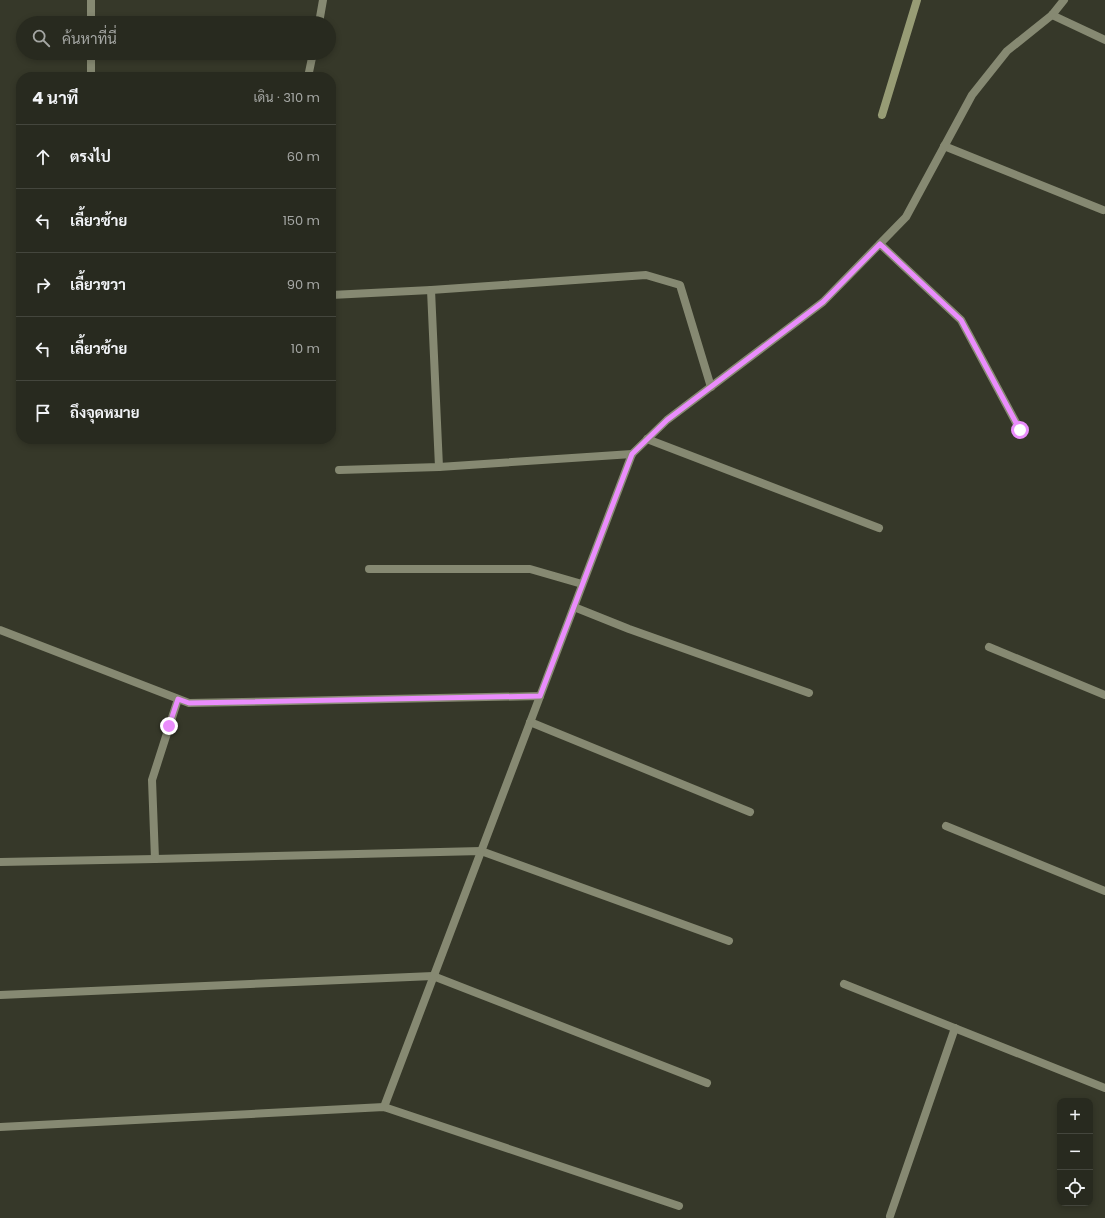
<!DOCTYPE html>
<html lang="th">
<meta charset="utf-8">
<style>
body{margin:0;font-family:Poppins,Sarabun,sans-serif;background:#34362c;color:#f1f3f6}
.controls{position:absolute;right:12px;bottom:12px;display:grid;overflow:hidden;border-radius:8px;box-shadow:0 2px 6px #0003}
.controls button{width:36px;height:36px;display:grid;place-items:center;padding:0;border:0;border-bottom:1px solid #44463d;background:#282a1f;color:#f1f3f6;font:20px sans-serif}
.stop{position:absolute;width:12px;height:12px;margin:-9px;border:3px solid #ea8dfc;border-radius:50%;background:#fff}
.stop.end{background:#ea8dfc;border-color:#fff;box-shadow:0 1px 4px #0008}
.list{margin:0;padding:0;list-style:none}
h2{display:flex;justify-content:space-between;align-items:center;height:52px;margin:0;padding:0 16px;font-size:17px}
h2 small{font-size:13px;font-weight:400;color:#a5a7a4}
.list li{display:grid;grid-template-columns:26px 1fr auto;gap:12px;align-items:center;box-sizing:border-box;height:64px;padding:0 16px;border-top:1px solid #44463d}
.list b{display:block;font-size:15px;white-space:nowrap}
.list em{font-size:13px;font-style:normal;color:#a5a7a4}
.icon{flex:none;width:22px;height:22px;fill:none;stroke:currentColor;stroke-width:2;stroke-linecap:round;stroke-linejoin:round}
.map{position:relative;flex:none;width:1105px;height:1218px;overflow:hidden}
.search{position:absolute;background:#282a1f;box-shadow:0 2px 6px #0003;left:16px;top:16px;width:320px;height:44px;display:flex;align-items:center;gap:10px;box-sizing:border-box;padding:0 14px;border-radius:22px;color:#a5a7a4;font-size:15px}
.panel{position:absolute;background:#282a1f;box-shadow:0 2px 6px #0003;left:16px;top:72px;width:320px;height:372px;border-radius:16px}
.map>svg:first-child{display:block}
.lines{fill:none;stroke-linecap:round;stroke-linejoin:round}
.stream{stroke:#979c75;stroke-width:8}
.minor{stroke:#868972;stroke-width:8}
.route{stroke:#ea8dfc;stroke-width:5}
</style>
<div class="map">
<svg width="1105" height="1218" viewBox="0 0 1105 1218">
<rect width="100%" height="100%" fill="#363829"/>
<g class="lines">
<polyline class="stream" points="882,115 917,0"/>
<g class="minor">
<polyline points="91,0 91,23"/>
<polyline points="1052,15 1105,40"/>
<polyline points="319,23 323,0"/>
<polyline points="91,53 91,77"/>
<polyline points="308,77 313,53"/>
<polyline points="944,146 1103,210"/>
<polyline points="880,244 961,320 1020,430"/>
<polyline points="431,290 439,467"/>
<polyline points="331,295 431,290 646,275 680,285 711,387"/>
<polyline points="647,439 879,528"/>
<polyline points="339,470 439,467 632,454"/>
<polyline points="369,569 530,569 582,584"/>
<polyline points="574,607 629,629 809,693"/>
<polyline points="0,630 189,703 540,696"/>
<polyline points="989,647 1105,695"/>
<polyline points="530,722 750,812"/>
<polyline points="946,826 1105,891"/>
<polyline points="155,859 152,780 178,699"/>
<polyline points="0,862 155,859 481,851 729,941"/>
<polyline points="844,984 1105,1088"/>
<polyline points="0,995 433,976 707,1083"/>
<polyline points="384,1107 632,454 667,420 823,302 906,217 972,95 1007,51 1052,15 1064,0"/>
<polyline points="0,1127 384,1107 679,1206"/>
<polyline points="890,1216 955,1028"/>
</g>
</g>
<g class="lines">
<polyline class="route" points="169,726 178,699 189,703 540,696 632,454 667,420 823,302 880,244 961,320 1020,430"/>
</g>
</svg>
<div class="controls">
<button>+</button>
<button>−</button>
<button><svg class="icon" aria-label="locate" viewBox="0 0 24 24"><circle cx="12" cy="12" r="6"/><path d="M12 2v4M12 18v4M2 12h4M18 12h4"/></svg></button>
</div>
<div class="stop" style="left:1020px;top:430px"></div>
<div class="stop end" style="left:169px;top:726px"></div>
<div class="search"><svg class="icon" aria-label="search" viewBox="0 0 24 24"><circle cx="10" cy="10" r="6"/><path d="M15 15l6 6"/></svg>ค้นหาที่นี่</div>
<section class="panel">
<h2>4 นาที<small>เดิน · 310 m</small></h2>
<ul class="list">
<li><svg class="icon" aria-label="ahead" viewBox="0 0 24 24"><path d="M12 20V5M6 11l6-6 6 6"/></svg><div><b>ตรงไป</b></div><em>60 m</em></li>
<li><svg class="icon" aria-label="left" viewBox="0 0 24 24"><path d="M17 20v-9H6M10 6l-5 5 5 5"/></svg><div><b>เลี้ยวซ้าย</b></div><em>150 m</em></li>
<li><svg class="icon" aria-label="right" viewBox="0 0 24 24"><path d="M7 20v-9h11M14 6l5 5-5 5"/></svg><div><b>เลี้ยวขวา</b></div><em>90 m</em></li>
<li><svg class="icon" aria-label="left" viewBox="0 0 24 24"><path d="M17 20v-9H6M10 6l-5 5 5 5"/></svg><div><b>เลี้ยวซ้าย</b></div><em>10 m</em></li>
<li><svg class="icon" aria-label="arrive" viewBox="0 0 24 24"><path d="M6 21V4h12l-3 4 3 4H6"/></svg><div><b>ถึงจุดหมาย</b></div></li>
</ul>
</section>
</div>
